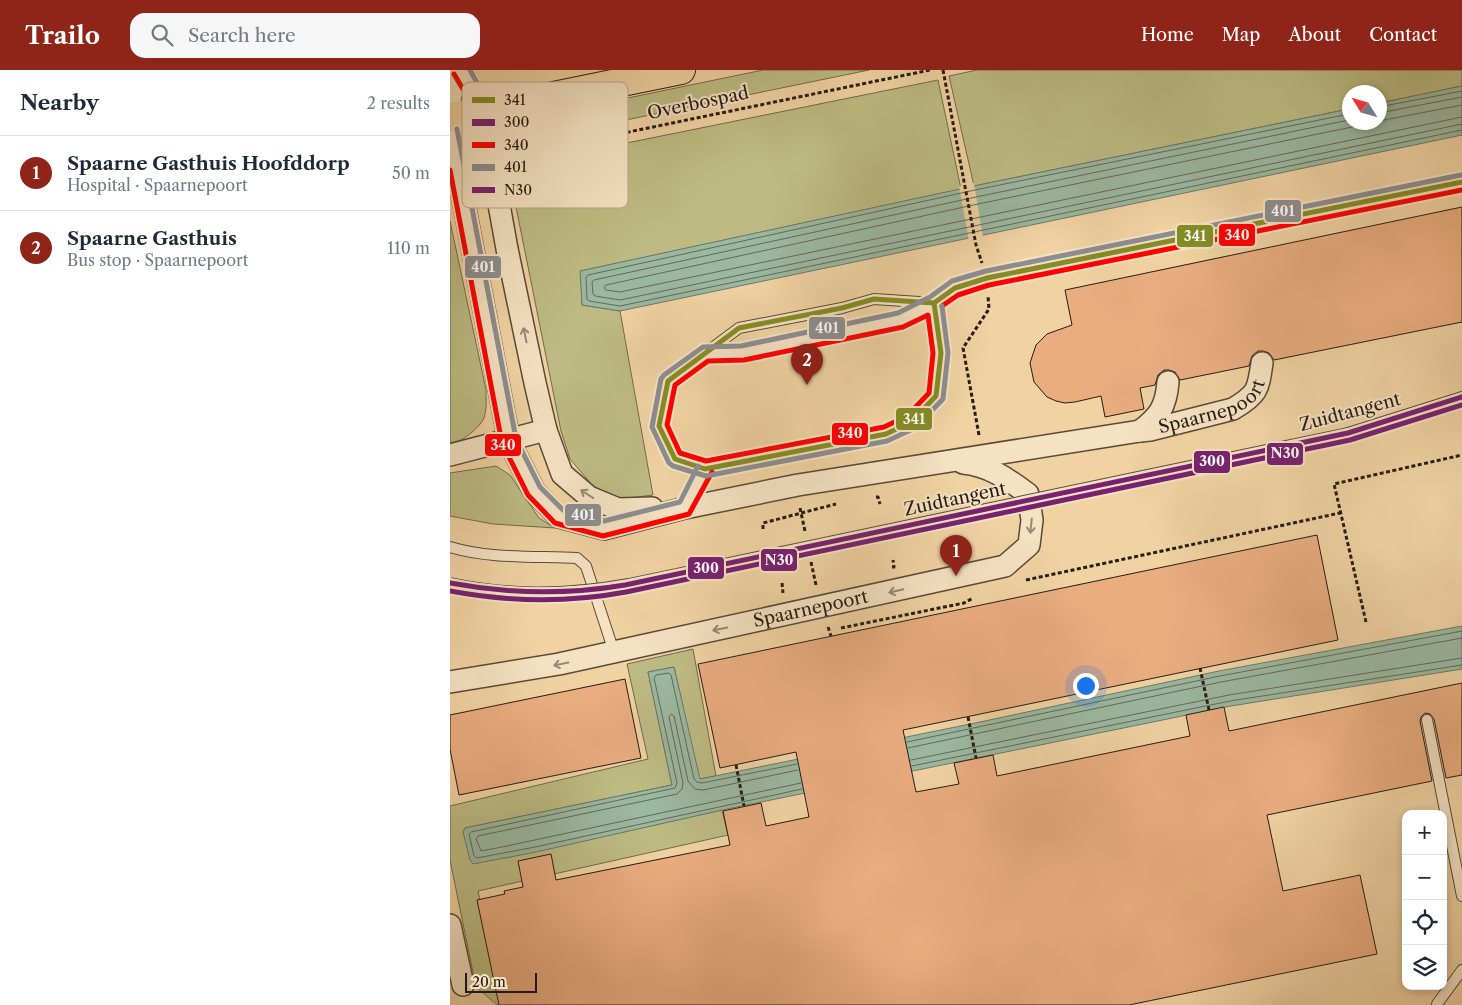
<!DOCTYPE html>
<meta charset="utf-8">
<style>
body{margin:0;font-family:"Libre Caslon Text",serif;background:#f6f6f7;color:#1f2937}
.controls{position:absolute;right:15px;bottom:15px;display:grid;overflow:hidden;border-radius:10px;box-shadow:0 2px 8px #0003}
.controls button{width:45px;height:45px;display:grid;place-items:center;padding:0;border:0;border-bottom:1px solid #e0e1e3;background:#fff;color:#1f2937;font:25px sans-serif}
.compass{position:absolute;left:892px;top:15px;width:45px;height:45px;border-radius:50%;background:#fff;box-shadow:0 2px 8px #0003;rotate:307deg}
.scale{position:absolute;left:15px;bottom:12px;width:72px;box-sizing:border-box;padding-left:5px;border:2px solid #271c14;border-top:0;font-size:14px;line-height:18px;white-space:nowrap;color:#271c14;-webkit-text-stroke:4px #f5e2c3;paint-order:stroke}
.you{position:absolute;left:635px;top:615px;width:18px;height:18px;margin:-12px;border:4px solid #fff;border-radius:50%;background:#1a73e8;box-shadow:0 0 0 8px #1a73e833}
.badge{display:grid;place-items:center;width:32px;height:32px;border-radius:50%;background:#8f2418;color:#fff;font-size:16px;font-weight:700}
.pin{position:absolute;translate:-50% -41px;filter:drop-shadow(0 1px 2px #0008)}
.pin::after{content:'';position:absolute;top:26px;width:18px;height:15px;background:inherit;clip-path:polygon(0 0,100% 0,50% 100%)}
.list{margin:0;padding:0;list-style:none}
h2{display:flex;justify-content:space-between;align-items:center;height:65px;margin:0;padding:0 20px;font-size:21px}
h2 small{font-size:16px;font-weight:400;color:#747a83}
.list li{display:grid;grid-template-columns:32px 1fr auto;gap:15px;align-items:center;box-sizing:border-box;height:75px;padding:0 20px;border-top:1px solid #e0e1e3}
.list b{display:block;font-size:19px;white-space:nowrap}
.list p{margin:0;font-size:16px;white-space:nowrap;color:#747a83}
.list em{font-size:16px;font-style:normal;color:#747a83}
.icon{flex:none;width:28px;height:28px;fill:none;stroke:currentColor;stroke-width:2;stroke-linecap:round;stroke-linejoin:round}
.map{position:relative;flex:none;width:1012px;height:935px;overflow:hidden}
header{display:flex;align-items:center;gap:30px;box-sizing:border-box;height:70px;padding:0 25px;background:#8f2418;color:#fff}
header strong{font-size:24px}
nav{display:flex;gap:28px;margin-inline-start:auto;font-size:18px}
.search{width:350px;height:45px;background:#f6f6f7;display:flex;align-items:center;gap:12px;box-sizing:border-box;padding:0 18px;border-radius:15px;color:#747a83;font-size:19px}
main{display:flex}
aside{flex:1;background:#fff}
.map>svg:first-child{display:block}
.green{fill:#bdbb83;stroke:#726c4c}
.water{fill:#9bb8a0;stroke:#6d7a68}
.pier{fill:#f0d2a3}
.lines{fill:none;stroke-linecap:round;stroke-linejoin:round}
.shore{stroke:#616a5a;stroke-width:1}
.building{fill:#e9ad80;stroke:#271c14}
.lane-casing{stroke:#594a38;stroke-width:12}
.street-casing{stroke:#594a38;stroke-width:24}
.highway-casing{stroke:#271c14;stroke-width:30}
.path{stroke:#271c14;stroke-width:3;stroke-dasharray:4 2.5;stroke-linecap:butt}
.lane{stroke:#f5e2c3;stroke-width:10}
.street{stroke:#f5e2c3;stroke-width:21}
.highway{stroke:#f0d2a3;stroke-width:28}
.lane-bridge-casing{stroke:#594a38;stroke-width:12;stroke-linecap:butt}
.lane-bridge{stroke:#f5e2c3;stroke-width:10}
.bus-1-casing{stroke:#f5e2c3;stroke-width:9}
.bus-2-casing{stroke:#f5e2c3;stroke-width:9}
.bus-3-casing{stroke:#f5e2c3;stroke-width:9}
.bus-4-casing{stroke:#f5e2c3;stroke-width:9}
.bus-5-casing{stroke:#f5e2c3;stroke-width:9}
.bus-1{stroke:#848d24;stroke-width:5}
.bus-2{stroke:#77216f;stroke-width:5}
.bus-3{stroke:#f00;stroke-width:5}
.bus-4{stroke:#8d8e90;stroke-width:5}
.bus-5{stroke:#77216f;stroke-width:5}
.oneway{stroke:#988974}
.labels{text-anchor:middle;stroke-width:4;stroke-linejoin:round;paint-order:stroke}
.street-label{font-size:18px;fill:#271c14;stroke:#f5e2c3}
.key{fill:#f5e2c3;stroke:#b7a78e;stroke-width:1}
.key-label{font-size:14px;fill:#271c14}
.line-badge{stroke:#f5e2c3;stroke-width:2}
.badge-label{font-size:14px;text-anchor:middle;font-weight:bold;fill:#fff}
</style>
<header>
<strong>Trailo</strong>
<div class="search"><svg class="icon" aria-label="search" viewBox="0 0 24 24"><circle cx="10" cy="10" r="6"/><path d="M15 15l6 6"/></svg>Search here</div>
<nav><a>Home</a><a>Map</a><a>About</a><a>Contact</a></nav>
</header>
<main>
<aside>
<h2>Nearby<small>2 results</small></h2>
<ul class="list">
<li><span class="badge">1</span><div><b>Spaarne Gasthuis Hoofddorp</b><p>Hospital · Spaarnepoort</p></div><em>50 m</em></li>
<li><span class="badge">2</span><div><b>Spaarne Gasthuis</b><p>Bus stop · Spaarnepoort</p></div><em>110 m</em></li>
</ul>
</aside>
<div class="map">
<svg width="1012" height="935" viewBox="0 0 1012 935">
<rect width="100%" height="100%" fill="#f0d2a3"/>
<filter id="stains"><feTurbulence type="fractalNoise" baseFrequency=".004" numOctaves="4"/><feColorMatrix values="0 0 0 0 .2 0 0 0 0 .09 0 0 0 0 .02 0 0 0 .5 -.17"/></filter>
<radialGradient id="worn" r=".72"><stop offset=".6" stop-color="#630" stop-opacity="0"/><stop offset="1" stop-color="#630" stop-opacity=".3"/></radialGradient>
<g class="green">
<polygon points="313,0 419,0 59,74 76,49"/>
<polygon points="527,0 1012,0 1012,16 930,33 929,22 899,22 899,39 524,116 499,6"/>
<polygon points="488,10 511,119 131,201 132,235 170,241 203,425 172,429 143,416 120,389 111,361 58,97"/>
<path d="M0,151l36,169c0,9 1,19 -2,28 -4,10 -23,24 -34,27z"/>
<polygon points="46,396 60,405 89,448 105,458 43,454 0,446 0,403"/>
<polygon points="243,579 266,706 249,709 224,597 198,602 222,715 15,758 55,788 272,740 278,765 28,821 52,935 47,935 26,917 0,790 0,736 198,689 177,594"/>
</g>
<g class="water">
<polygon points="1012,16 1012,65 170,241 132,235 130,201 524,116 899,39 899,52 929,52 930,33"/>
<polygon points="1012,556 1012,599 781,636 272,740 86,782 23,794 20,790 13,762 15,758 222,715 198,602 224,597 250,709 530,652 769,601"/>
</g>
<polygon class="pier" points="524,113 533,168 519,171 509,116"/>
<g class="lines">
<g class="shore">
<polyline points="929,37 1012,21"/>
<polyline points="929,43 1012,27"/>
<polyline points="899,44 525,120 138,205 136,207 137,229 139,231 170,236 1012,60"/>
<polyline points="899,50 526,127 144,210 142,212 143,224 145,226 170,230 1012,54"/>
<polyline points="929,51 1012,35"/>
<polyline points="912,52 902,57 528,134 156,215 154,218 156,220 170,222 1012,47"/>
<polyline points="457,672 770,606 1012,561"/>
<polyline points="458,678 771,612 1012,568"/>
<polyline points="461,690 779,625 1012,588"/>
<polyline points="347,694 252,713 247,712 244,709 221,605 219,603 206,605 204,608 227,713 225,718 21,762 19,764 24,786 27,788 85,777 352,719"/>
<polyline points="462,696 780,631 1012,595"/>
<polyline points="348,700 253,720 245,719 238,711 224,646 221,644 219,647 233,713 232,719 227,724 28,766 26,769 31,781 52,777 351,713"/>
</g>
</g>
<g class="building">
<polygon points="1012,137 1012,252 824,290 819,283 813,281 808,281 802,286 799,296 730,310 725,302 719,300 714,300 708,305 705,315 690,318 694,339 655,347 651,326 625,332 615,333 606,331 597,327 584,312 580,293 586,275 597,264 622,255 615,220"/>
<polygon points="867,465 888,570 453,660 466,722 509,714 504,693 543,685 547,706 740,666 736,645 774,637 779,661 1012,613 1012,705 996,708 984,649 980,644 975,643 971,647 970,651 982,711 817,745 833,821 910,805 927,884 679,935 49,935 27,830 55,824 54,821 73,817 68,791 101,784 106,810 280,775 273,741 311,733 316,756 359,747 346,682 270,698 248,594"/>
<polygon points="175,609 191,688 9,725 0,679 0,645"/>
</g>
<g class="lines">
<defs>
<g id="lane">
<polygon points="424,229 484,233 491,283 486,326 461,352 436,364 255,399 225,389 209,356 218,311 289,258 392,238"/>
<polyline points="255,284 292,283 451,250 484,233 505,218 537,208 1012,112"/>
<polyline points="898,363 1012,327"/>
<polyline points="235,438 255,399"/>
<path d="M0,477c39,12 86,9 127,11l9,8 28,86"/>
<polyline points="179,514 217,506"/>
<polyline points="977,650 1012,826"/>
<polyline points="987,934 1012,900"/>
</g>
<g id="street">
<polyline points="11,0 34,40 41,90 57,179 85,313 96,360 112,404 139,427 168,439 202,438"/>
<polyline points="0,31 4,0"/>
<path id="s1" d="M0,60l59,311 25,50 25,26 45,12 81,-21 113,-23 342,-54 10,-1 83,-21c25,-15 25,-19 29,-46"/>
<path d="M690,361c19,-14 26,-24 28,-49"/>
<polyline points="0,385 96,360"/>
<path id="s2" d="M0,612l109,-18 446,-98 24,-21 3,-25 -4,-26c-20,-15 -40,-29 -65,-31"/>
<polyline points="0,855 13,915"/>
</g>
<polyline id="highway" points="0,47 231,0"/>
</defs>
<use href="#lane" class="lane-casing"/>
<use href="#street" class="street-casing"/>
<use href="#highway" class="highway-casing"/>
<g class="path">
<polyline points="493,0 526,175 532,193"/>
<polyline points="62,86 480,0"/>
<polyline points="529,365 513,278 539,239 538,226"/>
<polyline points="426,427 428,427 430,434"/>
<polyline points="350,438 355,461"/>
<polyline points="313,459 313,453 386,434"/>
<polyline points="361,492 366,515"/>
<polyline points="442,497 444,497 443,490"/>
<polyline points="576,510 890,443"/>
<polyline points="332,513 333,523"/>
<polyline points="916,552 884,414 1012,385"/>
<polyline points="378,557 381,566"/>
<polyline points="391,558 514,533 523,528"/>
<polyline points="750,598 759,640"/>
<polyline points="518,647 526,688"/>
<polyline points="286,695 294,736"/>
</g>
<use href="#lane" class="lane"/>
<use href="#street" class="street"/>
<use href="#highway" class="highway"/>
<defs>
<g id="lane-bridge">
<polyline points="217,506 898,363"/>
<path d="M0,513c61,13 117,12 179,1"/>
</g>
</defs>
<use href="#lane-bridge" class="lane-bridge-casing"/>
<use href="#lane-bridge" class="lane-bridge"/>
<defs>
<g id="bus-1">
<polygon points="424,229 484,233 491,283 486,326 461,352 436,364 255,399 225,389 209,356 218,311 289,258 392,238"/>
<polyline points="484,233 505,218 537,208 1012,112"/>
</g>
<path id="bus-2" d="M0,513c59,11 116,12 175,2l723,-152 114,-36"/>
<g id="bus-3">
<polyline points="4,4 27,43 37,107"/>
<polyline points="0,100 52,373 78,425 105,453 153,466 239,444 262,402"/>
<polyline points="492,236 508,225 539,215 1012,120"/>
<polygon points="478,245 483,283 479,323 457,346 434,357 256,391 230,383 217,355 225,315 258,291 294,290 453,257"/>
</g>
<g id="bus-4">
<polyline points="20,0 41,38 51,105"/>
<polyline points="7,59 66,369 90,417 113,440 154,451 230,432 248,396"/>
<polyline points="492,236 498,283 493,329 465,358 437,371 256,406 223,396 219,393 202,357 211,309 214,305 253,277 291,276 448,243 480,227 502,211 536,201 1011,105"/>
</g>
<path id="bus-5" d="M0,521c59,11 117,12 176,1l724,-152 112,-35"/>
</defs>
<use href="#bus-1" class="bus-1-casing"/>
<use href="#bus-2" class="bus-2-casing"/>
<use href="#bus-3" class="bus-3-casing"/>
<use href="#bus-4" class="bus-4-casing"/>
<use href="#bus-5" class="bus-5-casing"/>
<use href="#bus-1" class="bus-1"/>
<use href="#bus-2" class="bus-2"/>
<use href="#bus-3" class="bus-3"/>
<use href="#bus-4" class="bus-4"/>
<use href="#bus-5" class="bus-5"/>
</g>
<defs><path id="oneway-shaft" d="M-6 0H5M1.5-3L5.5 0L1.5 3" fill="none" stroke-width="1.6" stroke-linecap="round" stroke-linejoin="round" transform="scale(1.25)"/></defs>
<g class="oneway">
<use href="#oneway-shaft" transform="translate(75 265) rotate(-102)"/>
<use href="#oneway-shaft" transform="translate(137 424) rotate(-146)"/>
<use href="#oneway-shaft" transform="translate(581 456) rotate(96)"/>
<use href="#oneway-shaft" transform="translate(446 521) rotate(167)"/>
<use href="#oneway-shaft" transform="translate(270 559) rotate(168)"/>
<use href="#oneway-shaft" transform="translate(111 594) rotate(168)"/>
</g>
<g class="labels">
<g class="street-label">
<text transform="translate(248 33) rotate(-12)" y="6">Overbospad</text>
<text dy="6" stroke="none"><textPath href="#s1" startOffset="1078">Spaarnepoort</textPath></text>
<text transform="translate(900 342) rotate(-15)" y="6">Zuidtangent</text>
<text transform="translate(505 429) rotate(-12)" y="6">Zuidtangent</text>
<text dy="6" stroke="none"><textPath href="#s2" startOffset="368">Spaarnepoort</textPath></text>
</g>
</g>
<rect x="12" y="12" width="166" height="126" rx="8" class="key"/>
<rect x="22" y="27" width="23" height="6" fill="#848d24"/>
<rect x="22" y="49" width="23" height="7" fill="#77216f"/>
<rect x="22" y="72" width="23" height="6" fill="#f00"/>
<rect x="22" y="94" width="23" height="7" fill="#8d8e90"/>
<rect x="22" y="117" width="23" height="6" fill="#77216f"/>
<g class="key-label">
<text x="54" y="35">341</text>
<text x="54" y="57">300</text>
<text x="54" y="80">340</text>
<text x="54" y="102">401</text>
<text x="54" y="125">N30</text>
</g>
<g class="line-badge">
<rect x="814" y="129" width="38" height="24" rx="5" fill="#8d8e90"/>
<rect x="768" y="153" width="38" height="24" rx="5" fill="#f00"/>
<rect x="726" y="154" width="38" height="24" rx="5" fill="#848d24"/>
<rect x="14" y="185" width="38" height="24" rx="5" fill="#8d8e90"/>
<rect x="358" y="246" width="38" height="24" rx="5" fill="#8d8e90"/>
<rect x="445" y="337" width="38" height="24" rx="5" fill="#848d24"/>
<rect x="381" y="352" width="38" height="24" rx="5" fill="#f00"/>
<rect x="34" y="363" width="38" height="24" rx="5" fill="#f00"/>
<rect x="816" y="372" width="38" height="24" rx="5" fill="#77216f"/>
<rect x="743" y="380" width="38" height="24" rx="5" fill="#77216f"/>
<rect x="114" y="433" width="38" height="24" rx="5" fill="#8d8e90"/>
<rect x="310" y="478" width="38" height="24" rx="5" fill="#77216f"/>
<rect x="237" y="486" width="38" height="24" rx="5" fill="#77216f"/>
</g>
<g class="badge-label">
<text x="833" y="146">401</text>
<text x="787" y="170">340</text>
<text x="745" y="171">341</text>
<text x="33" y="202">401</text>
<text x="377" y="263">401</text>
<text x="464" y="354">341</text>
<text x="400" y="368">340</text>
<text x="53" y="380">340</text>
<text x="835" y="388">N30</text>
<text x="762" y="396">300</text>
<text x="133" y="450">401</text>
<text x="329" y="495">N30</text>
<text x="256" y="503">300</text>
</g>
<rect width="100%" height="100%" filter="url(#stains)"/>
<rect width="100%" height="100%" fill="url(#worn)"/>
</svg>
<div class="controls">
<button>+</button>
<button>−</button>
<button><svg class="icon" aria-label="locate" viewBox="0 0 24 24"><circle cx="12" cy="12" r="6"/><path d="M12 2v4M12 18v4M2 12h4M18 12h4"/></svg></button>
<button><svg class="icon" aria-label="layers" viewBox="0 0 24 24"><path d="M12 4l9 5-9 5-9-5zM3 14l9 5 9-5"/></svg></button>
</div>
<svg class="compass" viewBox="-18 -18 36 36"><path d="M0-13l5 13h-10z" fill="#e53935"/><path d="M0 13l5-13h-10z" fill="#747a83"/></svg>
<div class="scale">20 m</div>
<div class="you"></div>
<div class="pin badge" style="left:506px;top:506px">1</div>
<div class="pin badge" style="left:357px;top:315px">2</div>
</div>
</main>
